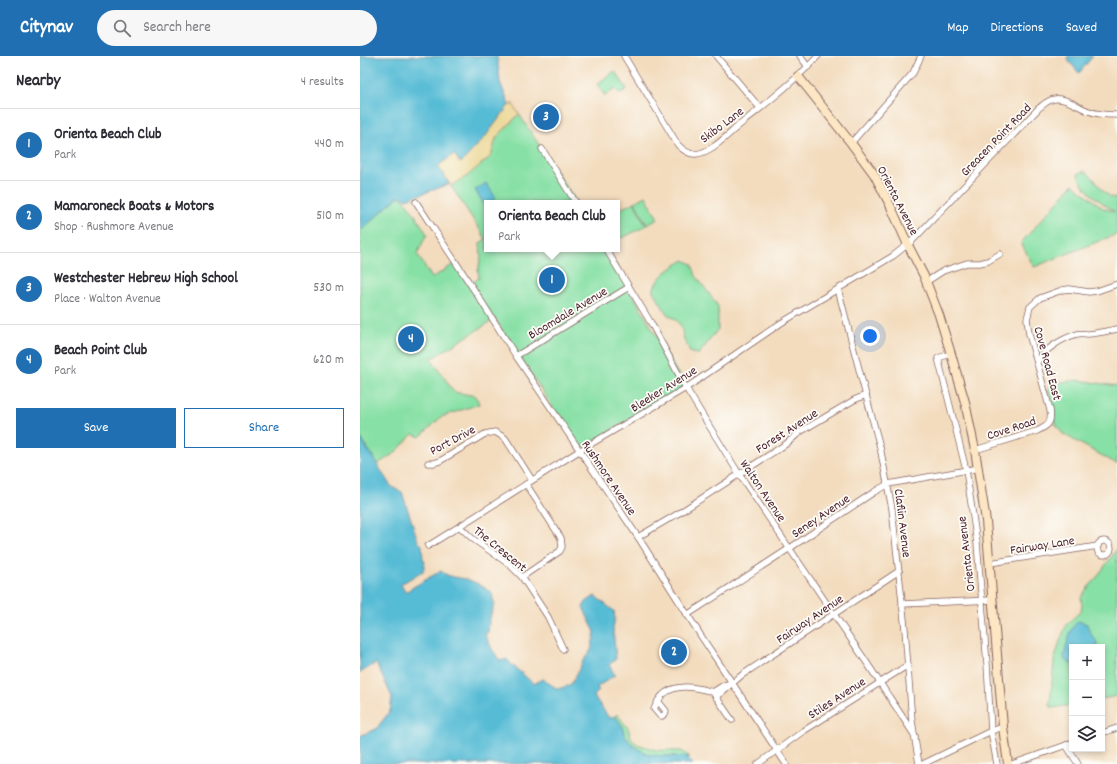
<!DOCTYPE html>
<meta charset="utf-8">
<style>
body{margin:0;font-family:Dekko,sans-serif;background:#f7f7f7;color:#2b2b33}
.controls{position:absolute;right:12px;bottom:12px;display:grid;overflow:hidden;border-radius:0px;box-shadow:0 2px 6px #0003}
.controls button{width:36px;height:36px;display:grid;place-items:center;padding:0;border:0;border-bottom:1px solid #e1e1e2;background:#fff;color:#2b2b33;font:20px sans-serif}
.you{position:absolute;left:510px;top:280px;width:14px;height:14px;margin:-10px;border:3px solid #fff;border-radius:50%;background:#1a73e8;box-shadow:0 0 0 6px #1a73e833}
.badge{display:grid;place-items:center;width:26px;height:26px;border-radius:50%;background:#1f6fb2;color:#fff;font-size:13px;font-weight:700}
.pin{position:absolute;translate:-50% -50%;border:2px solid #fff;box-shadow:0 1px 4px #0006}
.popup{position:absolute;left:124px;top:144px;width:136px;height:52px;box-sizing:border-box;display:grid;place-content:center;border-radius:0px;background:#fff;filter:drop-shadow(0 1px 3px #0005);font-size:13px;white-space:nowrap;color:#7c7c81}
.popup b{font-size:15px;color:#2b2b33}
.popup::after{content:'';position:absolute;left:50%;top:100%;margin-left:-8px;border:8px solid transparent;border-top-color:#fff}
.list{margin:0;padding:0;list-style:none}
h2{display:flex;justify-content:space-between;align-items:center;height:52px;margin:0;padding:0 16px;font-size:17px}
h2 small{font-size:13px;font-weight:400;color:#7c7c81}
.list li{display:grid;grid-template-columns:26px 1fr auto;gap:12px;align-items:center;box-sizing:border-box;height:72px;padding:0 16px;border-top:1px solid #e1e1e2}
.list b{display:block;font-size:15px;white-space:nowrap}
.list p{margin:0;font-size:13px;white-space:nowrap;color:#7c7c81}
.list em{font-size:13px;font-style:normal;color:#7c7c81}
.actions{display:flex;gap:8px;padding:12px 16px}
.actions a{flex:1;padding:9px 0;border:1px solid #1f6fb2;border-radius:0px;text-align:center;font-size:14px;color:#1f6fb2}
.actions .main{background:#1f6fb2;color:#fff}
.icon{flex:none;width:22px;height:22px;fill:none;stroke:currentColor;stroke-width:2;stroke-linecap:round;stroke-linejoin:round}
.map{position:relative;flex:none;width:757px;height:708px;overflow:hidden}
header{display:flex;align-items:center;gap:24px;box-sizing:border-box;height:56px;padding:0 20px;background:#1f6fb2;color:#fff}
header strong{font-size:19px}
nav{display:flex;gap:22px;margin-inline-start:auto;font-size:14px}
.search{width:280px;height:36px;background:#f7f7f7;display:flex;align-items:center;gap:10px;box-sizing:border-box;padding:0 14px;border-radius:22px;color:#7c7c81;font-size:15px}
main{display:flex}
aside{flex:1;background:#fff}
.map>svg:first-child{display:block}
.green{fill:#87e0a5;stroke:#688068}
.sand{fill:#eeda9e;stroke:#9c7c64}
.water{fill:#57bcd5;stroke:#506e80}
.lines{fill:none;stroke-linecap:round;stroke-linejoin:round}
.street-casing{stroke:#85615e;stroke-width:7}
.secondary-casing{stroke:#85615e;stroke-width:10}
.street{stroke:#fff;stroke-width:5.5}
.secondary{stroke:#fce6c4;stroke-width:8}
.labels{text-anchor:middle;stroke-width:3.5;stroke-linejoin:round;paint-order:stroke}
.street-label{font-size:13px;fill:#4a1f2b;stroke:#fdfcf7}
</style>
<header>
<strong>Citynav</strong>
<div class="search"><svg class="icon" aria-label="search" viewBox="0 0 24 24"><circle cx="10" cy="10" r="6"/><path d="M15 15l6 6"/></svg>Search here</div>
<nav><a>Map</a><a>Directions</a><a>Saved</a></nav>
</header>
<main>
<aside>
<h2>Nearby<small>4 results</small></h2>
<ul class="list">
<li><span class="badge">1</span><div><b>Orienta Beach Club</b><p>Park</p></div><em>440 m</em></li>
<li><span class="badge">2</span><div><b>Mamaroneck Boats &amp; Motors</b><p>Shop · Rushmore Avenue</p></div><em>510 m</em></li>
<li><span class="badge">3</span><div><b>Westchester Hebrew High School</b><p>Place · Walton Avenue</p></div><em>530 m</em></li>
<li><span class="badge">4</span><div><b>Beach Point Club</b><p>Park</p></div><em>620 m</em></li>
</ul>
<div class="actions"><a class="main">Save</a><a>Share</a></div>
</aside>
<div class="map">
<svg width="757" height="708" viewBox="0 0 757 708">
<rect width="100%" height="100%" fill="#fdfcf7"/>
<filter id="ink" filterUnits="userSpaceOnUse"><feTurbulence type="fractalNoise" baseFrequency=".025" numOctaves="2"/><feDisplacementMap in="SourceGraphic" scale="8" xChannelSelector="R" yChannelSelector="G"/><feConvolveMatrix kernelMatrix="1 2 1 2 8 2 1 2 1" color-interpolation-filters="sRGB"/></filter>
<filter id="wash" filterUnits="userSpaceOnUse"><feTurbulence type="fractalNoise" baseFrequency=".012" numOctaves="4" result="noise"/><feDisplacementMap in="SourceGraphic" scale="16" xChannelSelector="R" yChannelSelector="G"/><feGaussianBlur stdDeviation="0.9" result="paint"/><feColorMatrix in="noise" values="0 0 0 0 0 0 0 0 0 0 0 0 0 0 0 0 0 1.4 0 .05"/><feComposite in="paint" operator="in"/></filter>
<g filter="url(#wash)">
<rect width="100%" height="100%" fill="#f3dcbe"/>
<g class="green">
<polygon points="255,15 267,33 260,38 255,32 245,40 237,28"/>
<path d="M159,58l58,89h-90v46h120l78,137 -105,63 -85,-130 -64,40 23,33 22,4 3,8 -38,13 -21,20 -7,-3 -17,18 -18,12 -18,-27v-206l39,-35c8,4 22,29 28,38l-10,20 15,24 25,-16 15,21 7,-5 -1,-7 3,-15 -1,-13 6,-4 -35,-53 16,-10 8,-8 11,-7 10,-23z"/>
<path d="M724,115c13,6 16,23 30,27l3,-1v37l-83,33 -13,-24 52,-59 30,24 12,4c-13,-10 -33,-21 -37,-38z"/>
<polygon points="286,140 298,163 287,169 275,146"/>
<polygon points="274,146 286,170 262,182 261,181 257,183 257,174 260,178 257,173 257,155"/>
<path d="M324,204l8,4 4,12 22,30v23l-19,25 -8,-1 -7,-13 -3,-14 -5,-6 -9,-6 -14,-23c4,-16 19,-23 31,-31z"/>
<polygon points="718,324 757,330 757,408 703,378 697,370 693,361 691,346 688,335 689,330 692,327"/>
<polygon points="757,493 757,640 742,643 742,591 712,591 712,649 692,652 690,649 694,605 701,582 707,568 721,555 722,550 721,542 726,534 735,524"/>
<polygon points="257,658 268,672 272,684 277,688 296,694 322,695 330,701 289,699 273,690 264,679 263,671 255,660"/>
</g>
<polygon class="sand" points="152,47 159,58 136,82 131,100 107,120 91,130 78,110 94,98 100,107 125,81 149,49 152,49"/>
<g class="water">
<polygon points="0,0 137,0 140,26 149,49 125,81 101,107 94,98 78,110 89,128 62,138 46,143 39,140 0,175"/>
<polygon points="708,0 733,0 719,17 707,3"/>
<polygon points="126,127 136,142 129,147 127,147 127,148 125,150 115,134"/>
<path d="M0,381l30,48 7,5 5,2 16,49 4,4 1,14 2,3 -2,9 -22,13 4,8 25,-15 11,-6c7,7 19,6 28,9 8,3 16,7 23,13l2,11 -5,17 -1,11 -3,2 7,15 8,12 7,-2 5,6 22,19 8,-5 16,10 9,-3 5,-3 11,-22 8,-11 4,-18 -7,-14 -5,-11 3,-5 9,-6 19,15 1,8 -2,9 3,31 -7,6 6,10 -18,12 2,4 -5,5 15,22 6,-2 8,11 1,8 9,11 16,9 38,2 6,7h-333v-28l16,-7 14,-18 2,-14 -16,-34 -16,10z"/>
<path d="M719,565l8,3c1,4 2,7 4,10 4,6 7,6 6,13h-25v18l-8,-6v-4c3,-10 5,-28 15,-34z"/>
</g>
</g>
<g filter="url(#ink)">
<g class="lines">
<defs>
<g id="street">
<path d="M264,0l54,89c4,4 11,10 18,9 17,-2 33,-21 46,-31 26,-21 53,-42 76,-67"/>
<polyline points="356,0 400,52"/>
<polyline points="440,0 448,11"/>
<polyline points="491,87 553,17 561,0"/>
<polyline points="182,93 216,147"/>
<polyline points="56,146 120,243 156,300 278,481 341,580 426,708"/>
<polyline points="246,193 291,267 326,332 343,360 379,418 507,607 555,680"/>
<polyline points="566,226 583,215 607,207 620,207 628,205 640,198"/>
<polyline points="478,233 501,321 520,391 532,453 545,573 552,665 559,708"/>
<polyline points="591,298 578,302 606,414 617,487 627,608 631,675 637,708"/>
<polyline points="156,300 269,231"/>
<path d="M677,306c8,-13 24,-23 40,-28 4,-1 8,0 12,0 9,-1 19,-3 28,-5"/>
<path d="M615,394l62,-19c11,-5 15,-8 13,-21l-21,-76 -2,-15 3,-12 10,-9 22,-8 7,-1 20,3 8,-1 20,-7"/>
<polyline points="68,407 74,407 80,405 125,378 135,376 145,382 172,424"/>
<polyline points="100,471 113,483 150,509 162,521 188,561 203,593"/>
<polyline points="278,481 319,457 426,388 440,376 494,344 506,339"/>
<circle cx="744" cy="492" r="7"/>
<path d="M68,490l151,-95 107,-63 95,-65 112,-67 19,-15 127,-133c4,-3 10,-9 16,-9 10,-2 25,9 34,12 9,4 19,4 28,4"/>
<polyline points="630,507 738,490"/>
<polyline points="162,521 200,495 202,491 201,482 166,428"/>
<polyline points="542,548 632,544"/>
<polyline points="327,559 430,492 514,436 528,428 619,412"/>
<polyline points="354,638 372,664"/>
<polyline points="356,641 382,619 539,515"/>
<path d="M298,645c12,-20 37,-14 55,-9l11,-7 8,-2"/>
<polygon points="298,645 306,655 305,658 302,660 300,660 294,653"/>
<polyline points="742,677 757,672"/>
<polyline points="706,689 718,708"/>
<polyline points="398,708 442,676 548,609"/>
<polyline points="563,708 631,675 643,671"/>
<polyline points="652,708 712,687"/>
</g>
<polyline id="secondary" points="438,20 491,87 514,118 531,151 548,189 564,220 579,259 591,298 605,346 615,394 626,465 643,671 648,708"/>
</defs>
<use href="#street" class="street-casing"/>
<use href="#secondary" class="secondary-casing"/>
<use href="#street" class="street"/>
<use href="#secondary" class="secondary"/>
</g>
</g>
<g class="labels">
<g class="street-label">
<text transform="translate(361 68) rotate(-37)" y="5">Skibo Lane</text>
<text transform="translate(635 83) rotate(-46)" y="5">Greacen Point Road</text>
<text transform="translate(539 144) rotate(63)" y="5">Orienta Avenue</text>
<text transform="translate(207 256) rotate(-31)" y="5">Bloomdale Avenue</text>
<text transform="translate(689 307) rotate(75)" y="5">Cove Road East</text>
<text transform="translate(303 332) rotate(-32)" y="5">Bleeker Avenue</text>
<text transform="translate(651 371) rotate(-18)" y="5">Cove Road</text>
<text transform="translate(426 374) rotate(-33)" y="5">Forest Avenue</text>
<text transform="translate(92 383) rotate(-28)" y="5">Port Drive</text>
<text transform="translate(250 421) rotate(56)" y="5">Rushmore Avenue</text>
<text transform="translate(404 434) rotate(56)" y="5">Walton Avenue</text>
<text transform="translate(460 459) rotate(-34)" y="5">Seney Avenue</text>
<text transform="translate(544 467) rotate(83)" y="5">Claflin Avenue</text>
<text transform="translate(682 488) rotate(-9)" y="5">Fairway Lane</text>
<text transform="translate(141 492) rotate(39)" y="5">The Crescent</text>
<text transform="translate(605 498) rotate(-97)" y="5">Orienta Avenue</text>
<text transform="translate(449 562) rotate(-34)" y="5">Fairway Avenue</text>
<text transform="translate(476 641) rotate(-33)" y="5">Stiles Avenue</text>
</g>
</g>
</svg>
<div class="controls">
<button>+</button>
<button>−</button>
<button><svg class="icon" aria-label="layers" viewBox="0 0 24 24"><path d="M12 4l9 5-9 5-9-5zM3 14l9 5 9-5"/></svg></button>
</div>
<div class="you"></div>
<div class="pin badge" style="left:192px;top:224px">1</div>
<div class="popup"><b>Orienta Beach Club</b>Park</div>
<div class="pin badge" style="left:314px;top:596px">2</div>
<div class="pin badge" style="left:186px;top:61px">3</div>
<div class="pin badge" style="left:51px;top:283px">4</div>
</div>
</main>
